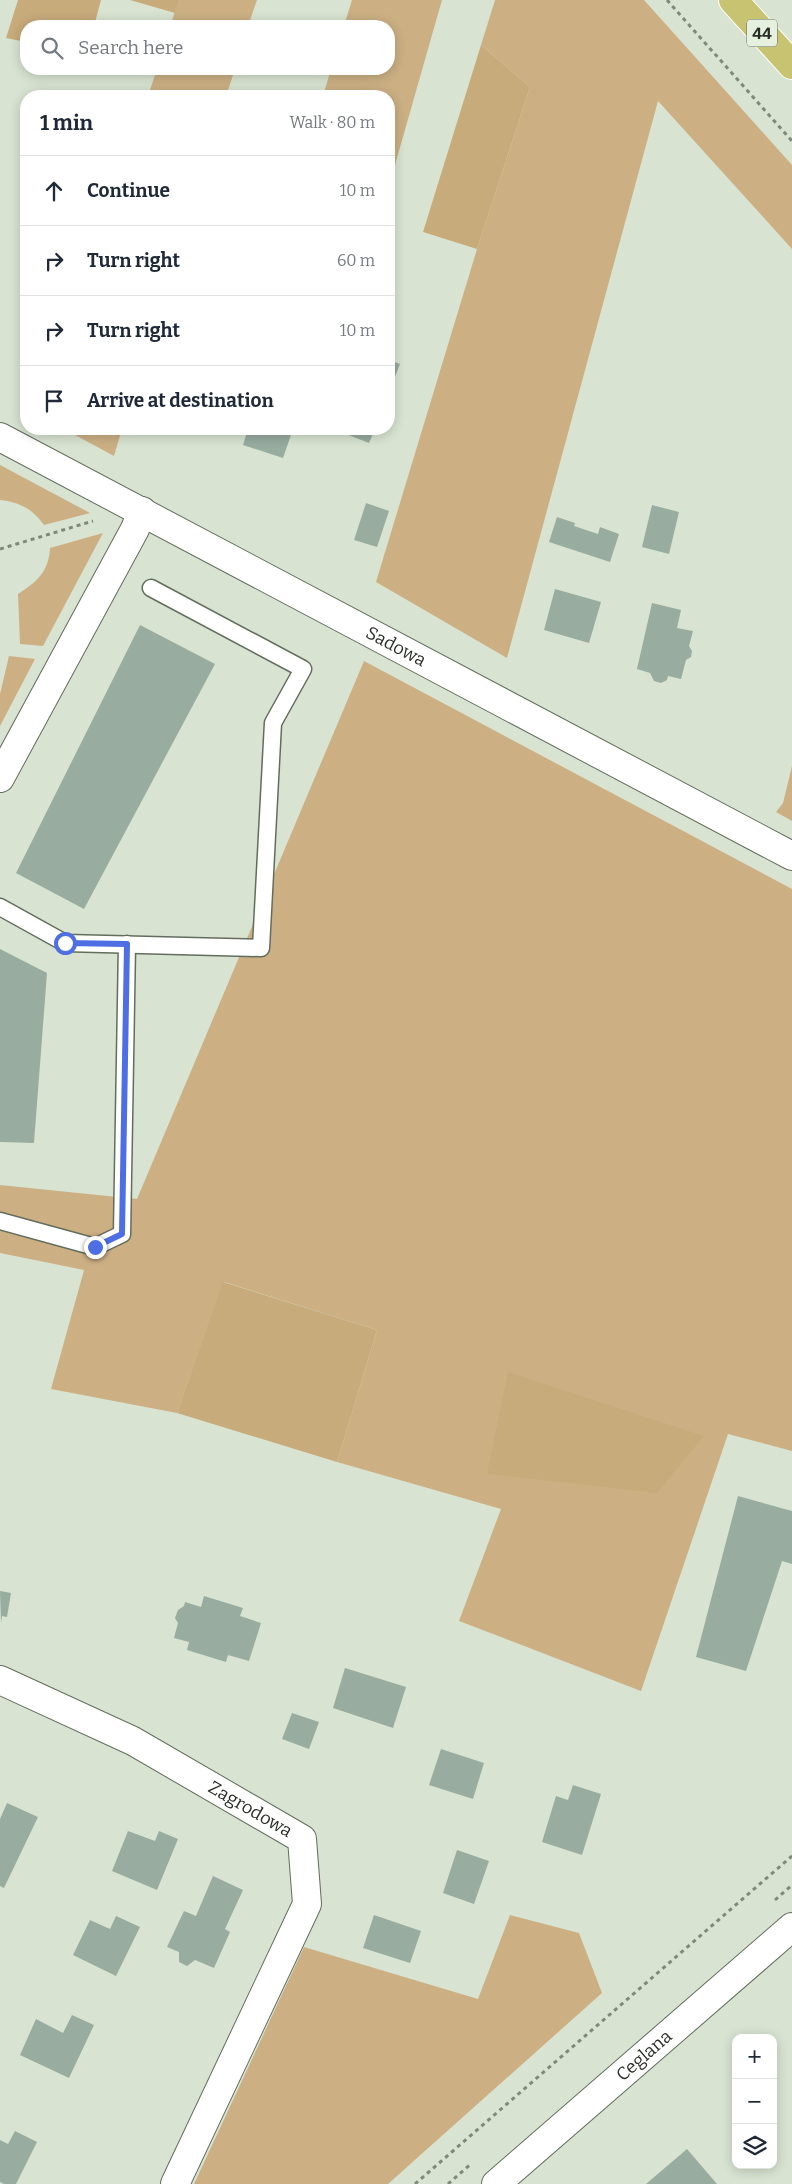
<!DOCTYPE html>
<meta charset="utf-8">
<style>
body{margin:0;font-family:Bitter,serif;background:#f6f6f7;color:#1f2937}
.controls{position:absolute;right:15px;bottom:15px;display:grid;overflow:hidden;border-radius:10px;box-shadow:0 2px 12px #0003}
.controls button{width:45px;height:45px;display:grid;place-items:center;padding:0;border:0;border-bottom:1px solid #e0e1e3;background:#fff;color:#1f2937;font:25px sans-serif}
.stop{position:absolute;width:15px;height:15px;margin:-11px;border:4px solid #4d6fe3;border-radius:50%;background:#fff}
.stop.end{background:#4d6fe3;border-color:#fff;box-shadow:0 1px 5px #0008}
.list{margin:0;padding:0;list-style:none}
h2{display:flex;justify-content:space-between;align-items:center;height:65px;margin:0;padding:0 20px;font-size:21px}
h2 small{font-size:16px;font-weight:400;color:#747a83}
.list li{display:grid;grid-template-columns:32px 1fr auto;gap:15px;align-items:center;box-sizing:border-box;height:70px;padding:0 20px;border-top:1px solid #e0e1e3}
.list b{display:block;font-size:19px;white-space:nowrap}
.list em{font-size:16px;font-style:normal;color:#747a83}
.icon{flex:none;width:28px;height:28px;fill:none;stroke:currentColor;stroke-width:2;stroke-linecap:round;stroke-linejoin:round}
.map{position:relative;flex:none;width:792px;height:2184px;overflow:hidden}
.search{position:absolute;background:#fff;box-shadow:0 2px 12px #0003;left:20px;top:20px;width:375px;height:55px;display:flex;align-items:center;gap:12px;box-sizing:border-box;padding:0 18px;border-radius:20px;color:#747a83;font-size:19px}
.panel{position:absolute;background:#fff;box-shadow:0 2px 12px #0003;left:20px;top:90px;width:375px;height:345px;border-radius:20px}
.map>svg:first-child{display:block}
.green{fill:#ccb084}
.forest{fill:#c8ab7b}
.building{fill:#98aca0}
.lines{fill:none;stroke-linecap:round;stroke-linejoin:round}
.service-casing{stroke:#636d5c;stroke-width:19}
.minor-casing{stroke:#636d5c;stroke-width:30}
.tertiary-casing{stroke:#636d5c;stroke-width:30}
.primary-casing{stroke:#fff;stroke-width:30}
.path{stroke:#80887b;stroke-width:3;stroke-dasharray:4 4;stroke-linecap:butt}
.service{stroke:#fff;stroke-width:16}
.minor{stroke:#fff;stroke-width:28}
.tertiary{stroke:#fff;stroke-width:28}
.primary{stroke:#c7c371;stroke-width:28}
.route{stroke:#4d6fe3;stroke-width:6}
.labels{text-anchor:middle;stroke-width:4.5;stroke-linejoin:round;paint-order:stroke}
.shield{fill:#e5f1de;stroke:#62685e;stroke-width:1}
.shield-label{font-size:16px;font-weight:bold;fill:#2a2e27}
.street-label{font-size:18px;fill:#2a2e27;stroke:#e5f1de}
</style>
<div class="map">
<svg width="792" height="2184" viewBox="0 0 792 2184">
<rect width="100%" height="100%" fill="#d8e4d1"/>
<g class="green">
<polygon points="179,0 257,0 248,26 170,26"/>
<polygon points="352,0 442,0 389,186 389,96 323,96 331,69 389,69 389,26 344,26"/>
<polygon points="495,0 644,0 792,165 792,249 658,101 507,658 376,582 477,249 530,87 481,45"/>
<polygon points="157,69 235,69 226,96 148,96"/>
<polygon points="64,429 122,429 114,456"/>
<path d="M0,465l90,48 -46,12c-11,-16 -25,-23 -44,-25z"/>
<path d="M103,533l-60,113 -23,-2 -2,-50c19,-12 31,-23 32,-46z"/>
<polygon points="9,656 35,659 0,726 0,694"/>
<polygon points="364,661 792,889 792,1451 728,1434 641,1691 459,1621 501,1509 337,1462 377,1330 224,1282 177,1413 51,1389 84,1270 0,1253 0,1185 137,1199"/>
<polygon points="792,766 792,821 776,812 783,803"/>
<polygon points="510,1915 579,1933 602,1993 388,2184 194,2184 304,1947 478,1999"/>
</g>
<g class="forest">
<polygon points="18,0 101,0 94,26 26,26 26,42 6,38"/>
<polygon points="130,0 179,0 175,13"/>
<polygon points="481,45 530,87 477,249 423,232"/>
<polygon points="223,1282 377,1330 337,1462 177,1413"/>
<polygon points="508,1372 704,1436 657,1493 487,1474"/>
</g>
<g class="building">
<polygon points="389,360 400,364 389,392"/>
<polygon points="248,429 293,429 283,458 243,445"/>
<polygon points="333,429 375,429 369,443"/>
<polygon points="366,503 389,511 377,547 354,540"/>
<polygon points="652,505 679,512 669,554 642,547"/>
<polygon points="557,517 575,523 574,526 598,534 600,527 619,534 610,562 549,542"/>
<polygon points="555,589 601,602 589,643 544,630"/>
<polygon points="652,603 681,610 677,628 693,631 689,646 692,651 691,657 686,660 681,679 668,676 667,680 661,683 654,681 650,673 637,669"/>
<polygon points="140,625 215,664 84,909 16,873"/>
<polygon points="0,949 47,973 34,1143 0,1142"/>
<polygon points="738,1496 792,1511 792,1564 782,1561 746,1671 696,1657"/>
<polygon points="0,1591 11,1593 7,1617 2,1616 1,1623"/>
<polygon points="204,1596 243,1608 240,1616 261,1623 249,1661 228,1655 226,1662 187,1650 189,1642 174,1638 178,1623 175,1618 178,1610 184,1606 185,1602 201,1607"/>
<polygon points="345,1668 406,1687 393,1728 333,1708"/>
<polygon points="292,1713 319,1722 309,1749 282,1739"/>
<polygon points="441,1749 484,1763 473,1799 429,1785"/>
<polygon points="573,1785 601,1794 582,1855 542,1842 556,1796 568,1800"/>
<polygon points="7,1803 38,1817 4,1888 0,1886 0,1819"/>
<polygon points="128,1831 155,1841 159,1831 178,1839 157,1890 112,1871"/>
<polygon points="457,1850 489,1861 474,1904 443,1893"/>
<polygon points="213,1876 243,1890 225,1929 230,1932 214,1968 195,1960 187,1966 179,1962 179,1952 167,1947 184,1911 196,1916"/>
<polygon points="374,1915 421,1931 410,1963 363,1948"/>
<polygon points="116,1916 140,1927 116,1976 73,1955 90,1920 110,1929"/>
<polygon points="72,2015 94,2025 69,2078 20,2055 36,2019 63,2033"/>
<polygon points="15,2131 37,2142 16,2184 4,2184 0,2182 0,2140 8,2144"/>
<polygon points="687,2149 717,2184 646,2184"/>
</g>
<g class="lines">
<defs>
<g id="service">
<polyline points="0,907 65,943 261,948 273,723 303,669 151,588"/>
<polyline points="0,1221 95,1247 122,1234 127,944"/>
</g>
<g id="minor">
<path id="s1" d="M0,437l792,419"/>
<polyline points="0,778 135,529 142,511"/>
<path id="s2" d="M0,1680l133,61 169,98 5,65 -132,280"/>
</g>
<g id="tertiary">
<path id="s3" d="M496,2184l296,-257"/>
</g>
<polyline id="primary" points="733,0 792,65"/>
</defs>
<use href="#service" class="service-casing"/>
<use href="#minor" class="minor-casing"/>
<use href="#tertiary" class="tertiary-casing"/>
<use href="#primary" class="primary-casing"/>
<g class="path">
<polyline points="667,0 792,141"/>
<polyline points="0,549 93,521"/>
<polyline points="775,1900 792,1885"/>
<polyline points="415,2184 792,1856"/>
<polyline points="448,2184 472,2163"/>
</g>
<use href="#service" class="service"/>
<use href="#minor" class="minor"/>
<use href="#tertiary" class="tertiary"/>
<use href="#primary" class="primary"/>
</g>
<g class="lines">
<polyline class="route" points="65,943 127,944 122,1234 95,1247"/>
</g>
<g class="labels">
<rect class="shield" x="747" y="19.5" width="30" height="27" rx="4"/>
<g class="shield-label">
<text x="762" y="39">44</text>
</g>
<g class="street-label">
<text dy="6" stroke="none"><textPath href="#s1" startOffset="448">Sadowa</textPath></text>
<text dy="6" stroke="none"><textPath href="#s2" startOffset="282">Zagrodowa</textPath></text>
<text dy="6" stroke="none"><textPath href="#s3" startOffset="196">Ceglana</textPath></text>
</g>
</g>
</svg>
<div class="controls">
<button>+</button>
<button>−</button>
<button><svg class="icon" aria-label="layers" viewBox="0 0 24 24"><path d="M12 4l9 5-9 5-9-5zM3 14l9 5 9-5"/></svg></button>
</div>
<div class="stop" style="left:65px;top:943px"></div>
<div class="stop end" style="left:95px;top:1247px"></div>
<div class="search"><svg class="icon" aria-label="search" viewBox="0 0 24 24"><circle cx="10" cy="10" r="6"/><path d="M15 15l6 6"/></svg>Search here</div>
<section class="panel">
<h2>1 min<small>Walk · 80 m</small></h2>
<ul class="list">
<li><svg class="icon" aria-label="ahead" viewBox="0 0 24 24"><path d="M12 20V5M6 11l6-6 6 6"/></svg><div><b>Continue</b></div><em>10 m</em></li>
<li><svg class="icon" aria-label="right" viewBox="0 0 24 24"><path d="M7 20v-9h11M14 6l5 5-5 5"/></svg><div><b>Turn right</b></div><em>60 m</em></li>
<li><svg class="icon" aria-label="right" viewBox="0 0 24 24"><path d="M7 20v-9h11M14 6l5 5-5 5"/></svg><div><b>Turn right</b></div><em>10 m</em></li>
<li><svg class="icon" aria-label="arrive" viewBox="0 0 24 24"><path d="M6 21V4h12l-3 4 3 4H6"/></svg><div><b>Arrive at destination</b></div></li>
</ul>
</section>
</div>
